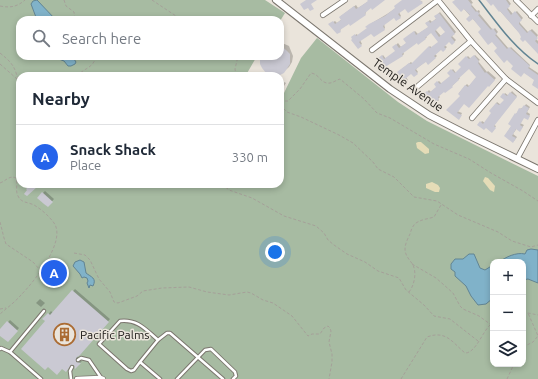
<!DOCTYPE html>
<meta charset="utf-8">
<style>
body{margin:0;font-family:Ubuntu,sans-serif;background:#f6f6f7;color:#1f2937}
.controls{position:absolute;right:12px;bottom:12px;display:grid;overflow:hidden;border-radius:8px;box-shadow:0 2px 6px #0003}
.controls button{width:36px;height:36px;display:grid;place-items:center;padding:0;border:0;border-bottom:1px solid #e0e1e3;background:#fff;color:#1f2937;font:20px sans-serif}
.you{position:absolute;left:275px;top:252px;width:14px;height:14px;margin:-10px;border:3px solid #fff;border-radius:50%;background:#1a73e8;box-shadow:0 0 0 6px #1a73e833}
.badge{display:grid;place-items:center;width:26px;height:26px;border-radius:50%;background:#2563eb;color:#fff;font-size:13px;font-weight:700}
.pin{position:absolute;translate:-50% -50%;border:2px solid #fff;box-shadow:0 1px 4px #0006}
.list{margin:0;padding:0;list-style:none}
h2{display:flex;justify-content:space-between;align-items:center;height:52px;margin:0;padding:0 16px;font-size:17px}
h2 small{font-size:13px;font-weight:400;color:#747a83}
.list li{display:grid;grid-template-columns:26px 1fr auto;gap:12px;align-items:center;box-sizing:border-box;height:64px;padding:0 16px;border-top:1px solid #e0e1e3}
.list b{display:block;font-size:15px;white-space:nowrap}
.list p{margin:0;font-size:13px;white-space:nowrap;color:#747a83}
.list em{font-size:13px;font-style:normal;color:#747a83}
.icon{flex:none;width:22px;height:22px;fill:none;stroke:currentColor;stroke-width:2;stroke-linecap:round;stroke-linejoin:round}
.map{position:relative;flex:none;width:538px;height:379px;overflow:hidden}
.search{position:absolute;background:#fff;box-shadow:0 2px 6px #0003;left:16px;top:16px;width:268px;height:44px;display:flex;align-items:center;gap:10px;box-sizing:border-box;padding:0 14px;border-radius:12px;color:#747a83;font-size:15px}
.panel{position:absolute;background:#fff;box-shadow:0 2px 6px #0003;left:16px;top:72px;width:268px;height:116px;border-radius:12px}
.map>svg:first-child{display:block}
.green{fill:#a7bba2;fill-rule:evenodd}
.sand{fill:#e5dcb7}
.water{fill:#80b2c9;stroke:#618493}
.shadow{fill:#0003;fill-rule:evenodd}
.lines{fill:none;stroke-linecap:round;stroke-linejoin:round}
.stream{stroke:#618493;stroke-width:1.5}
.building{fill:#cac9d3;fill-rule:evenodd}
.lane-casing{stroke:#7b766e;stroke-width:4.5}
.street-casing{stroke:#7b766e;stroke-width:6}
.secondary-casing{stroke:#7b766e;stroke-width:8}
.path{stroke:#a5a099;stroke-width:1;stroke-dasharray:3 2;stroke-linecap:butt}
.lane{stroke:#fff;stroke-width:2.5}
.street{stroke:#fff;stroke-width:4.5}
.secondary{stroke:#fff;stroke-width:6}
.labels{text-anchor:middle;stroke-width:3;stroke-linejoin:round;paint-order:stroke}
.street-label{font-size:12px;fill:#191714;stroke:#eae4db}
.poi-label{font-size:12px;fill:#191714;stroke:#eae4db;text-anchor:start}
</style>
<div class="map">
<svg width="538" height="379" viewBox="0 0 538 379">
<rect width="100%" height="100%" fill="#eae4db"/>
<path class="green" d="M0,0h265l20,13 -5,8 -260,-1v36h237l-11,19 2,1h-228v108h260v-93l4,2 17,-35 16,-20 81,64 29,19 111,55v203h-538zM493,262h30v102h-30z"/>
<g class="sand">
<polygon points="418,142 421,142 429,149 429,153 425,154 417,148 416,143"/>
<polygon points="485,177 488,178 495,186 494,192 490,190 483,181"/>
<polygon points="432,182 438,185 440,188 439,192 435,192 426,188 426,184"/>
</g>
<g class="water">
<polygon points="37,0 56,20 37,20 31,4 33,1"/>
<polygon points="51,56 72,56 76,62 75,64 71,66 68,66 64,61"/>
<path d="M531,249l7,1v33l-10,-4 -5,1v-18h-24c7,-5 17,-10 26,-8l2,-4z"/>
<polygon points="469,254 474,254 480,268 485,270 493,265 493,298 486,304 478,305 471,296 466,286 455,276 455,272 451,269 451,264 455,259 463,259"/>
<path d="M80,260l4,2 2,11c5,4 11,5 7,13l-3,-1 -1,3 -2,-5 1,-2 -1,-3 -3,-1 -2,1 -2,-4 -7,-8 2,-4z"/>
</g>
<g class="shadow">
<polygon points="368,0 384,0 365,11 366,13 365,14 340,29 341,30 337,33 330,24 335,21 337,23 342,19 341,16 356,5 358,8 369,1"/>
<polygon points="403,0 423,1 405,8 399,12 401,16 400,17 394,16 384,24 385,28 384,29 372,32 360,40 362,44 358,47 352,37 357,34 358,36 368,28 372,23 387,14 396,8"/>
<polygon points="456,0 471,0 473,3 471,4 477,11 479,10 480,12 479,13 493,30 495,28 498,32 496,34 509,49 511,47 530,65 529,67 538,73 538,88 535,80 515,66"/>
<polygon points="487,0 508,0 511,4 507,7 513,14 517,11 523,18 520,21 520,23 528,32 532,29 538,35 536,39 538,41 538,52 523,37 493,3"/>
<path d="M440,12l16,20 -4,4 4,4 -4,4 -3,-3 -5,4 3,2 -4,4 -2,-2 -6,5 2,2 -9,8 -2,-3 -10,8 2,3 -4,4 -3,-3 -5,4 2,3 -4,3 -1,-6 -5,-5 13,-10 2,2 17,-18 2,2 7,-6 -7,-10 -6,4 1,1 -1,1 -8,6 -1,-2 -14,10 1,2 -1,1 -18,11 -6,-7 4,-4 3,4 10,-8 -2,-4 4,-4 3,4 6,-4 -1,-5 9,-7 3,3 11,-7 -3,-4 4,-3 2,2 5,-4 -1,-2zM441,25l5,7 -5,4 -6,-7z"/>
<polygon points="280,42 289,46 293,56 292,62 289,67 281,74 261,56 280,56"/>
<polygon points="475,55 480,60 478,61 487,72 488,71 496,78 489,86 487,85 465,102 457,111 462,113 460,117 447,110 462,96 459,93 466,85 467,84 469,86 477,77 469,68 459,77 460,78 453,85 445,92 444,90 438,95 440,97 438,99 439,100 435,104 425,94 429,90 431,92 437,87 435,84 439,81 442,84 451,76 449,73 453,69 456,73 463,67 459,64 468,56 471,59"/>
<polygon points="282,81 286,83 282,89 280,88 280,84"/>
<polygon points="512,91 517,96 494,125 496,126 492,132 486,127 479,125 482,121 485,123 492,113 490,111 497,102 501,105 505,99 502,97 505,93 509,96"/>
<polygon points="526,104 530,107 527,112 530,114 529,117 524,117 520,123 524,125 521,129 517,128 513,134 517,137 514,141 505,136 512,125 516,114 521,108 523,109"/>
<polygon points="45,191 54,199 48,206 38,198"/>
<polygon points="55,270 57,274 55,277 51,274"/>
<polygon points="75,289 110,319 78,356 78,360 82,361 77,366 72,363 44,319 51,311 53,313"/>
<polygon points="40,299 45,303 41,307 36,303"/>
<polygon points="10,320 19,328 8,341 0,334 0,331"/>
</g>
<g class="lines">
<path class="stream" d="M479,0c18,23 34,47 59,64"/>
</g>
<g class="building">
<polygon points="306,0 317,0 311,4 314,9 310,11 308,8 304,10 300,4"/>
<polygon points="367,0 385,0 372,10 371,8 365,13 366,15 350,26 349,24 340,30 341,32 337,34 328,24 333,21 335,24 341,20 339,17 354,6 356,9 361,6 368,1"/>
<polygon points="402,0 420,0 423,3 408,13 405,9 398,14 401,18 396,21 394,18 383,26 385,30 374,37 371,34 359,42 362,46 358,49 351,40 352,39 351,37 355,34 356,36 367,28 365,27 369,24 385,16 395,8 394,6"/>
<polygon points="455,0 468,0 472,5 471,6 476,12 477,11 480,14 478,15 491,30 493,28 497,34 495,35 507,49 509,47 530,66 528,68 538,75 538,89 532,85 534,80 524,73 521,77 511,69 513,66 507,60 504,63 494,51 497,48 492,42 488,45 478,32 481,29 473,19 469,22 466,19 470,15 464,9 461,12 452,2"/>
<polygon points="486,0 506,0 510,6 507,9 511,15 515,11 522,20 519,23 519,24 527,33 530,30 538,38 535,41 538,44 538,54 525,40 523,42 520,39 521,37 519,33 500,11 499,12 493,4 491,6"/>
<path d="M439,13l16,21 -4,3 4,5 -3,3 -3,-3 -5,5 2,2 -3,3 -2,-2 -7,6 2,2 -8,7 -2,-3 -6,4 -5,4 3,4 -4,3 -3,-3 -6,5 3,3 -4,3 -5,-6 2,-2 -4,-5 12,-9 2,1 18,-18 1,2 8,-6 -7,-9 -6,5 1,1 -8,6 -1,-2 -15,11 1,2 -18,11 -8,-8 5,-4 2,4 11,-8 -3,-4 4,-3 3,4 7,-5 -3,-4 4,-3 7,-5 2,4 12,-8 -3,-4 4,-2 1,2 6,-4 -2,-3zM440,26l5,6 -6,5 -4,-6z"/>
<polygon points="280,45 286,50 290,54 290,64 284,73 278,76 271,76 266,73 262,68 260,64 260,56 280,56"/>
<polygon points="474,55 478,60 479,62 478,63 485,73 486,72 495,80 489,87 488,86 469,108 464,104 457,113 462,115 459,120 446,110 460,96 458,94 465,85 468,87 476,77 469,69 458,79 459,80 452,86 453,87 445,93 444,92 438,97 439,99 437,101 438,102 435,106 423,94 427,91 429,93 436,87 434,84 437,81 440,84 450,76 447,73 451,69 455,73 461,67 458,64 466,56 469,59"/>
<polygon points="510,92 517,97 494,126 496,128 492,133 486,128 484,130 477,125 480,121 483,124 491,113 489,111 496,103 499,105 504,100 500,97 503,93 507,96"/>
<polygon points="524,105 529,108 526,114 530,116 528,120 524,118 520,125 523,127 520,132 516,129 512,136 516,138 513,143 504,136 511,126 508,124 515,113 516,114 519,108 521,109"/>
<polygon points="34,184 37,187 27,196 24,194 27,190 26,189 29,186 30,187"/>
<polygon points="42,192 53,202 48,207 44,204 37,198"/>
<polygon points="72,290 109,322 80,355 76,358 76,362 81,363 75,369 74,365 71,365 66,372 62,369 57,375 48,367 45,370 21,349 45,321 42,319 48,313 50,315"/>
<polygon points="7,321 18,331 8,342 0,336 0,329"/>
</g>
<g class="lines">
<defs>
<g id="lane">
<polyline points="0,349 1,348 10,352 41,379"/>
<polyline points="10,352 44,311"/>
<polyline points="78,360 81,358 89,360 102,379"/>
<polyline points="140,362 158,340"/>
<polyline points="71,379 70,371 72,367"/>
<path d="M160,379l-20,-17 -6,8 -3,1 -4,-2 -28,-25 21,-23c18,-2 26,9 38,19l9,-7h3l53,46"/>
<polyline points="177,379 205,350 211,349 235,372 236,376 233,379"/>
</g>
<g id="street">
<polyline points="438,0 471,41 506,79 538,103"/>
<polyline points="516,0 538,22"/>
<polyline points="323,15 345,0"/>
<polyline points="531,16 538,9"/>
<polyline points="372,50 438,0"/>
<polyline points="418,86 471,41"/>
<polyline points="472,118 506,79"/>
<polyline points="517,159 538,120"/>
<polyline points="77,379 100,378 103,379"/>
</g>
<polyline id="secondary" points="276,0 390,89 429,115 468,135 538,169"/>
</defs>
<use href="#lane" class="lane-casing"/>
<use href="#street" class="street-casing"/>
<use href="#secondary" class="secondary-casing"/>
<g class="path">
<polyline points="64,0 66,6 74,12 75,20"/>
<polyline points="152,0 182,20"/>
<path d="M0,6c10,2 17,1 25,-6"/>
<path d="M0,53c15,12 15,15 20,34"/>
<polyline points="0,64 17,79"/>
<path d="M77,76c7,-8 17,-8 19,-20"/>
<polyline points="177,76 179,74 187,74 193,76"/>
<polyline points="236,76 235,69 238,56"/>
<path d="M280,101h8l12,-12 11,-16c8,1 9,9 16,10 5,1 9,-3 13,-4l24,20 13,14 13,5 44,26 35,15 22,14 32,18 15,10"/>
<polyline points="280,105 287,112 301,117 339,135 353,143 373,162 378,169 394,177 414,197 437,201 458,215 498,232 512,241 531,247 538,245"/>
<path d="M0,183c6,-2 9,-8 16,-5 2,6 -1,13 2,18 3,7 10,6 16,9 7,4 15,11 20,18 13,18 -21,60 -33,72 -6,7 -14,13 -21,19"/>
<polyline points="222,184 229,190 252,198 284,216 316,226 324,233 328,240 334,245 347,254 365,262 378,271 399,278 406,290 424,305 434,316 450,319 478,341"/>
<polyline points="0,222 4,238 6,244 33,262 40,270"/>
<polyline points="74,253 85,255 90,260 99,279 110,292 114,302 118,303 137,296 143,291 162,288 189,287 207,292 229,295 247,292 251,293 263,300 273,303 292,316 308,336 312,334 320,334 324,328 328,326 330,328 331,331 329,342 332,354 332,362 329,379"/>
<polyline points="412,264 436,278 444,285 453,293 460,306 463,309 479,316 490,324"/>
<path d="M409,292c5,-6 8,-19 4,-27 -3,-5 -8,-9 -8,-16 0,-5 3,-11 5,-15 1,-4 3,-9 6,-11 6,-4 12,-4 18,-6l7,-12"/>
<polyline points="0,309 6,308"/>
<polyline points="523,315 528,313 538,315"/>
<polyline points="523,347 533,342 538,336 528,313"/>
<path d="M401,379l26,-42c19,-7 25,5 38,16 11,0 17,-21 26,-29h2"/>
<polyline points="507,379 514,364"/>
</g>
<use href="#lane" class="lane"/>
<use href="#street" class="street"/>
<use href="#secondary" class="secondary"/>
</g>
<defs>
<symbol id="building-ring" viewBox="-11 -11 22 22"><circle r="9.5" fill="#eae4db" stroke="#ab6c33" stroke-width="1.5"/><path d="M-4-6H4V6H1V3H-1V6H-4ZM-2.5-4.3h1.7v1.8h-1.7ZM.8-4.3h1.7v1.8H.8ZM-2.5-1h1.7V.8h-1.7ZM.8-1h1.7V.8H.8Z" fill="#ab6c33"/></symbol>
</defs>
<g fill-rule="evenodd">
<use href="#building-ring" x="52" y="322" width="25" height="25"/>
</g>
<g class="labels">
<g class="street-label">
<text transform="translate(408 85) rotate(35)" y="4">Temple Avenue</text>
</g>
<g class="poi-label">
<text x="80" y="339">Pacific Palms</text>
</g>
</g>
</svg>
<div class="controls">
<button>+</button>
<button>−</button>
<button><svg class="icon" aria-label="layers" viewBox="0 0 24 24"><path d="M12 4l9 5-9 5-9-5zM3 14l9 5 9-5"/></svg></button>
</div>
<div class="you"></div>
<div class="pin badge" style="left:54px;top:273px">A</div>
<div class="search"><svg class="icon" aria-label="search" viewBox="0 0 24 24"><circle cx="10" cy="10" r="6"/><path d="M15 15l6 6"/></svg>Search here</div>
<section class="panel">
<h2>Nearby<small></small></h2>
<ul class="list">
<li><span class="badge">A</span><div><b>Snack Shack</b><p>Place</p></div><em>330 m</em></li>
</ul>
</section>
</div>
